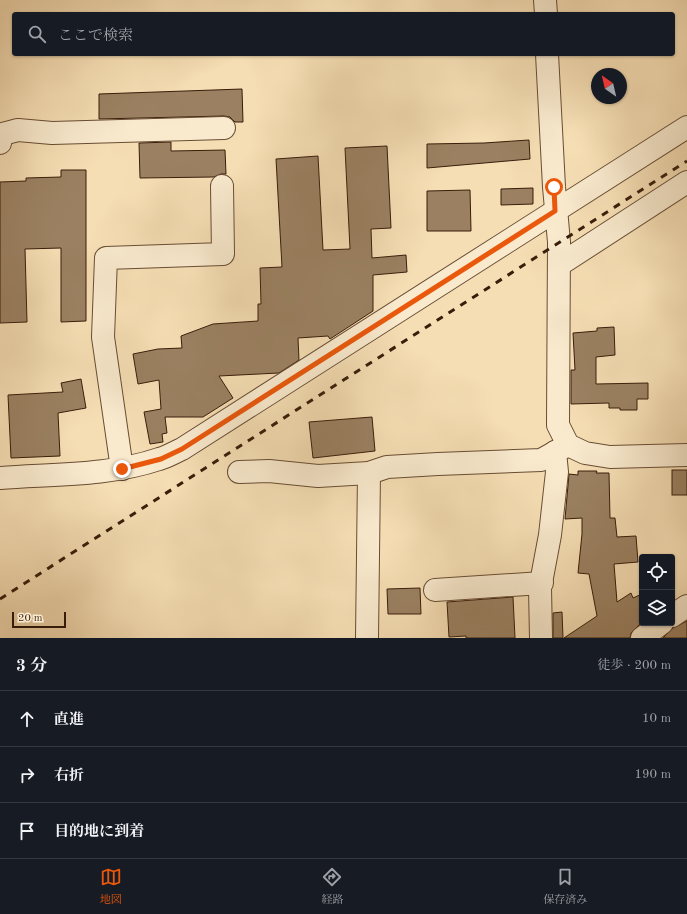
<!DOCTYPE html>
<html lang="ja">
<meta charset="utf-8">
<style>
body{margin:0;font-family:"Old Standard TT","Noto Serif JP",serif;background:#242831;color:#f1f3f6}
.controls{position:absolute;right:12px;bottom:12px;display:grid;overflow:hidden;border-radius:4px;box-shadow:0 1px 3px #0004}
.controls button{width:36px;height:36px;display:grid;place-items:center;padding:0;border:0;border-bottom:1px solid #363941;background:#171b24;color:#f1f3f6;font:20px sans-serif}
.compass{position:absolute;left:591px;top:68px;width:36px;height:36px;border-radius:50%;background:#171b24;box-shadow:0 1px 3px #0004;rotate:326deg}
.scale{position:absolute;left:12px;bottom:10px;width:54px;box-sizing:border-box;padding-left:4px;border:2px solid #381d0a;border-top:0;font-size:11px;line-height:14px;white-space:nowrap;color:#381d0a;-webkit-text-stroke:3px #f9eace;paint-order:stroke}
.stop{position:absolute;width:12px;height:12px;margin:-9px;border:3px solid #ea580c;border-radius:50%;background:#fff}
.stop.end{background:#ea580c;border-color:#fff;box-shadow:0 1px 4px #0008}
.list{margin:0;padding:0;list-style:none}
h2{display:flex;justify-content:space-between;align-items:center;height:52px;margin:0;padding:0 16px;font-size:17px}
h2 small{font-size:13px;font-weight:400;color:#9ea1a6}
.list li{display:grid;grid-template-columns:26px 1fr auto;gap:12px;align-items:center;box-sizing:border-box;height:56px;padding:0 16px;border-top:1px solid #363941}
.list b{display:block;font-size:15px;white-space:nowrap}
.list em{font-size:13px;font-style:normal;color:#9ea1a6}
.icon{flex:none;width:22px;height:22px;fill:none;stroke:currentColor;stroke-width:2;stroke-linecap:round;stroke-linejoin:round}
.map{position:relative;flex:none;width:687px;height:638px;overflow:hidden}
.search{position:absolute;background:#171b24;box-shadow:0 1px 3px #0004;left:12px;right:12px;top:12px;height:44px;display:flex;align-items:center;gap:10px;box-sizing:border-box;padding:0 14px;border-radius:4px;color:#9ea1a6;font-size:15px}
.sheet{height:220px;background:#171b24}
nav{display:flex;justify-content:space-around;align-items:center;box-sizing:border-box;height:56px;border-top:1px solid #363941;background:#171b24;font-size:11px;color:#9ea1a6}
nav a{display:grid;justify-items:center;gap:2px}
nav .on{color:#ea580c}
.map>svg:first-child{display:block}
.building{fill:#9b8162;stroke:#381d0a}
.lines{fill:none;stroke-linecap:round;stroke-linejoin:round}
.minor-casing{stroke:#684d34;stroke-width:24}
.minor{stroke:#f9eace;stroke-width:22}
.rail{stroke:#381d0a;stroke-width:3;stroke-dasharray:7 7;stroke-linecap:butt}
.route{stroke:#ea580c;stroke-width:5}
</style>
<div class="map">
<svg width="687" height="638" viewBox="0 0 687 638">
<rect width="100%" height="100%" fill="#f6deb4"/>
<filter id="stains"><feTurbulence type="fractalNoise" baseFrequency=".005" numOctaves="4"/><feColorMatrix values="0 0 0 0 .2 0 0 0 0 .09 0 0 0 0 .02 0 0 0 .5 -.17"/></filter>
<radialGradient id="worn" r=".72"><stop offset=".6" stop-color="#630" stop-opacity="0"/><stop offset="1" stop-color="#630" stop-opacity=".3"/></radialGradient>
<g class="building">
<polygon points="242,89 243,122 235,122 230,117 224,116 99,119 99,94"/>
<polygon points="529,140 530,159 427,168 427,144 484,143"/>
<polygon points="171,142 171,151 225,150 226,174 221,174 214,177 140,178 139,143"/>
<polygon points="387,146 391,228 371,229 372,258 406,255 407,272 373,275 373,311 330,339 328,336 298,338 299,360 279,373 219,376 233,398 203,417 165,417 167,433 162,434 163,442 150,444 144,412 161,409 159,380 138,384 133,354 158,349 182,348 181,336 213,324 258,321 258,304 261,304 260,268 282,267 276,159 318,156 323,250 350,249 345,148"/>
<polygon points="61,170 86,170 86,321 61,322 61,248 25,249 27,322 0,323 0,182 26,181 26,178 61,177"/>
<polygon points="533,188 533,204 501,205 501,189"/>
<polygon points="470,190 471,231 427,231 427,191"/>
<polygon points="614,327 615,355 596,357 596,384 648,383 648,399 637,399 637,410 620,410 620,408 609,408 609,403 571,404 571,370 575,370 573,333 597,331 597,328"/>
<polygon points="81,379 86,408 58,413 60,456 11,458 8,395 63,392 61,383"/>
<polygon points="372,417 375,451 313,458 309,422"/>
<rect x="672" y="470" width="15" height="25"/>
<polygon points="578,471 597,471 596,473 609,473 610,518 615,518 617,537 636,536 638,562 614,564 617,602 631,593 633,598 642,594 642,622 631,633 630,638 564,638 597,616 589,574 578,573 582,534 582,518 565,519 569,474 578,475"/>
<polygon points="420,588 421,614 388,614 387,589"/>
<polygon points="513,597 515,638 466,638 466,636 449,637 447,602"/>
<polygon points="562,612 563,638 553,638 553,613"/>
<polygon points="687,621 687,638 663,638 673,628"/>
</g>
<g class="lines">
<defs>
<g id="minor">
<polyline points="545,0 546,14"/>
<polyline points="547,54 554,187 559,242 558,425 568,445 585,453 610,457 687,455"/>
<polyline points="0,143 2,134 18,130 52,133 224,128"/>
<polyline points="559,265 687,182"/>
<polyline points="122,469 103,337 106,258 223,254 222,186"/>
<polyline points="239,472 269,471 318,476 369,473 387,467 438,464 541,460 568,445"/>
<path d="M0,478c53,-4 109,-2 159,-19 8,-2 16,-7 23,-10l505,-322"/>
<polyline points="435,590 542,583"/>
<polyline points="672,616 687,606"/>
<polyline points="367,638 369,473"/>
<polyline points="541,638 540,588 550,535 557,472 555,452"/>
<polyline points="642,638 662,623"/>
</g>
</defs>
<use href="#minor" class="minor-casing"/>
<use href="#minor" class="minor"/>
<polyline class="rail" points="0,599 687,161"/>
</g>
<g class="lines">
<polyline class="route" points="122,469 161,459 182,449 555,211 554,187"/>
</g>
<rect width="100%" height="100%" filter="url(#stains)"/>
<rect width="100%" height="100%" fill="url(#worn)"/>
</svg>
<div class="controls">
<button><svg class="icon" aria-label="locate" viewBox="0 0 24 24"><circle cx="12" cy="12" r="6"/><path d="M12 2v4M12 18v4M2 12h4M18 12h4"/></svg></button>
<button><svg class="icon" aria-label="layers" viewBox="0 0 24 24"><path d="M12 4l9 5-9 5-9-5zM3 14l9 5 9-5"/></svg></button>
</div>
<svg class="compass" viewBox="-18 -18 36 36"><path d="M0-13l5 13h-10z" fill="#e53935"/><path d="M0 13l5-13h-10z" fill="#9ea1a6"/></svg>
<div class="scale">20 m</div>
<div class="stop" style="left:554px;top:187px"></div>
<div class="stop end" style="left:122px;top:469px"></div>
<div class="search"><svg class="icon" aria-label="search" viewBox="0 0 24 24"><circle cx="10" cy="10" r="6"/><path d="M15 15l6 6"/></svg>ここで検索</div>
</div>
<section class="sheet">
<h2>3 分<small>徒歩 · 200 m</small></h2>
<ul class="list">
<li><svg class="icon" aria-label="ahead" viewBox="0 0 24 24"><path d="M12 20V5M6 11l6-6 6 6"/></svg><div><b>直進</b></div><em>10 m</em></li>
<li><svg class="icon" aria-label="right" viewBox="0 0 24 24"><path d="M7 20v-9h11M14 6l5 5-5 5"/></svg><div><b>右折</b></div><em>190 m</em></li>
<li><svg class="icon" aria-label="arrive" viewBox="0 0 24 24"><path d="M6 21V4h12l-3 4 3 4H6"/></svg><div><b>目的地に到着</b></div></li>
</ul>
</section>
<nav>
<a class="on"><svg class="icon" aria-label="map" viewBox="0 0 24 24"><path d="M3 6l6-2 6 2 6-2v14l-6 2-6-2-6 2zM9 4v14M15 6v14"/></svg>地図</a>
<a><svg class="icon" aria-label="directions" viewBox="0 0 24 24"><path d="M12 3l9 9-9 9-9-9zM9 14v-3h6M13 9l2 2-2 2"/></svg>経路</a>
<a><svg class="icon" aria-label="saved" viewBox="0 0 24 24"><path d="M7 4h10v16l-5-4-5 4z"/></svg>保存済み</a>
</nav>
